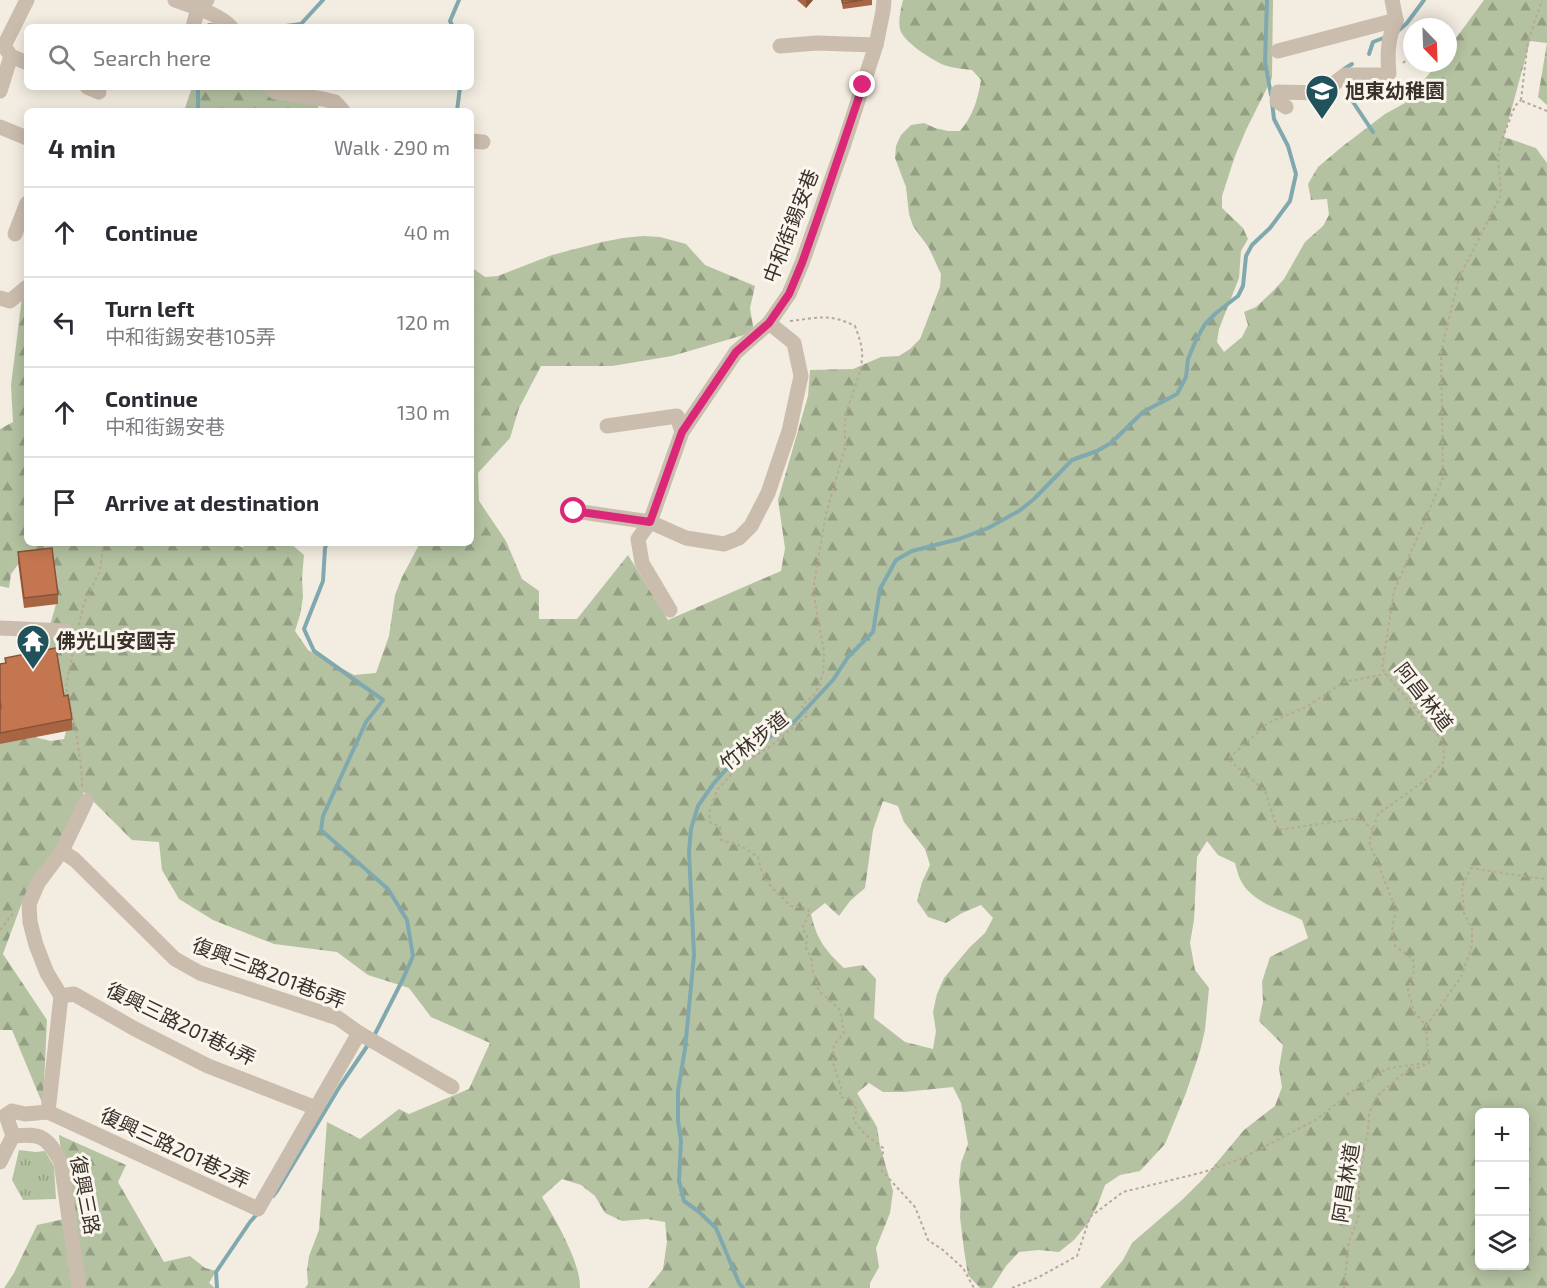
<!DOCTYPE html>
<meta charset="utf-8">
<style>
body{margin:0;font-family:"Exo 2","Noto Sans TC",sans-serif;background:#f2f2f3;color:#2b2b33}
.controls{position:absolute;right:18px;bottom:18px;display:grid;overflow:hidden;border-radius:9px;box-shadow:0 3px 15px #0003}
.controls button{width:54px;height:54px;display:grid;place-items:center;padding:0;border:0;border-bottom:2px solid #e1e1e2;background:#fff;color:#2b2b33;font:30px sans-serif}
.compass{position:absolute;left:1403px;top:18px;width:54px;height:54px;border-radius:50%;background:#fff;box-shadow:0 3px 15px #0003;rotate:157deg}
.stop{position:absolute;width:18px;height:18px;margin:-14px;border:4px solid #db2777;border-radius:50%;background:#fff}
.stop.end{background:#db2777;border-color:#fff;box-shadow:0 2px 6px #0008}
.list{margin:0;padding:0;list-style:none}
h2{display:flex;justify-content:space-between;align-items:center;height:78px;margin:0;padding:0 24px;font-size:26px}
h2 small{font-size:20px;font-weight:400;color:#7c7c81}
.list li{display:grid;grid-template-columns:39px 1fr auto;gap:18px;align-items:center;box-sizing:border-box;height:90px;padding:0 24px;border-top:2px solid #e1e1e2}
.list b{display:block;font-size:22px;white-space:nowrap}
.list p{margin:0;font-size:20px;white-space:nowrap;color:#7c7c81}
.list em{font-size:20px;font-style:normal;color:#7c7c81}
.icon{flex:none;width:33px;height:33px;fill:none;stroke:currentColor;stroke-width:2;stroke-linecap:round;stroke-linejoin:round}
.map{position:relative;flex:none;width:1547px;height:1288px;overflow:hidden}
.search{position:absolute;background:#fff;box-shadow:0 3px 15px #0003;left:24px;top:24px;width:450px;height:66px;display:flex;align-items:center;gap:15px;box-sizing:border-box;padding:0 21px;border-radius:9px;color:#7c7c81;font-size:22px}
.panel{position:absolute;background:#fff;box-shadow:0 3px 15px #0003;left:24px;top:108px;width:450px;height:438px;border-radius:9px}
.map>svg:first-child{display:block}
.grass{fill:url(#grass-tufts)}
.forest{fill:url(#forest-firs);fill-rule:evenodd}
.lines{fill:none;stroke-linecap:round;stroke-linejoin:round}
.stream{stroke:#80a9af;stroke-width:4}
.path{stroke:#b7a897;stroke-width:2;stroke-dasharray:3 3;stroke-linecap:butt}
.minor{stroke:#cbbdad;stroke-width:15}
.wall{fill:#a86544}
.shaded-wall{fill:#885337}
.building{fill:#c3764f;stroke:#885337;stroke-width:1.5}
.route{stroke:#db2777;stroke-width:8}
.labels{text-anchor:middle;stroke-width:6;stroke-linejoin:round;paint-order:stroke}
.poi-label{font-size:20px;font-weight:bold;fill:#3a312b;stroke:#faf6ee;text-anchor:start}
.street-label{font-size:20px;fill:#3a312b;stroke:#faf6ee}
</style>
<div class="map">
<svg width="1547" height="1288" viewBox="0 0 1547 1288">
<defs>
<pattern id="grass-tufts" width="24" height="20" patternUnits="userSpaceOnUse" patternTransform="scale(1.5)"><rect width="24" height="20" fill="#b4c2a1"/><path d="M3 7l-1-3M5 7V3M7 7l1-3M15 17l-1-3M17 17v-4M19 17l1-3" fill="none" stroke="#939e83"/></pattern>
<pattern id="forest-firs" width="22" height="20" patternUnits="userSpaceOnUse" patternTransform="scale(1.5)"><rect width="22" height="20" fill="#b4c2a1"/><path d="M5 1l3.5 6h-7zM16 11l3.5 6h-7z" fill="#939e83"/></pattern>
</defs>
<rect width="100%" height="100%" fill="#f3ece1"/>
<polygon class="grass" points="19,1150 36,1152 45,1151 54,1166 56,1199 23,1200 12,1180"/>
<g class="forest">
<path d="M903,0h370l-1,78 -26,52 -11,26 -13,40v12l21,20 5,11 -7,12 -2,27 -20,51 -2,13 7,10 18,-15 6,-12 -4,-13 12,-5 18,-17 10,-11 21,-37 18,-16 6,-11 -2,-16 -16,1 -3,-16 10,-17 25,-21 42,-32 20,-11 33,-40h10v-14l36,-49h63v105l-9,-8 9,-54 -17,-2 -26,96 32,11 11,15v1125h-447l23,-28 9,-17 51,-44 20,-20 41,-49 31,-24 7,-19 -3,-19 4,-23 -24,-24 4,-20 -1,-19 8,-25 38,-19 -6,-18c-22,-11 -49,-17 -61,-39 -3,-5 -4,-12 -6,-18l-17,-8 -11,-14 -10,16 -3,63 -4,23 5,27 14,18 -4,42 -5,21 -14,42 -21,51 -25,27 -20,4 -15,10 -7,19 -9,18 -15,18 -15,12 -20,-2 -20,2 -13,14 -14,22h-12l-12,-13 -4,-25 -4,-33 1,-17 -2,-18 2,-19 7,-19 -7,-41 -8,-16 -49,5h-21l-14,-9 -12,10 20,34 3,19 13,45 -3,22 -14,35 3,19 -9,16v5h-222l15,-19 4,-27 -2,-20 -18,-3 -25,2 -17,-8 -10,-17 -14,-11 -19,-6 -20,18c13,22 39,66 38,91h-275l3,-4 -1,-13 2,-15 10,-26 8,-108 33,17 39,-30 10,5 60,-25 21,-46 -59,-26 -22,-29 -41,-13 -31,-23 -63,-8 -61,-24 -34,-21 -17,-29 -3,-28 -27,-2 -48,-48 -26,57 -34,48 -21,57 44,66 -4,85 -31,-75h-12v-293l28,-4 10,5 13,3 13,-2 3,-12 -19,-70 1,-28 7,-25v-13l-37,-28 -8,11 -2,14 -9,-2v-157l13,-7 -2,-37 12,-95 4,-4v257h201l14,4 9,-4h39l14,12 -2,23 1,19 -3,18 -5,16 13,19 46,25 22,-2 13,-37 6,-41 7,-18 18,-34h51v-276l14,10 13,-1 54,-21 50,-13 21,-4 20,-2 17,1 26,7 19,21 50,21 -5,22 4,24 -82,24 -60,10h-71l-22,42 -9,30 -32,35 1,28 27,40 16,38 17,12v28h38l51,-64 40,65 113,-49 4,-23 -7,-48 30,-104 2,-26 43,-1 28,-12 18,-1 11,-7 10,-10 20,-52 1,-13 -12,-26 -16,-22 -4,-12 -3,-27 -11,-29 1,-12 5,-11 10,-10 13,-2 11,5 13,3h12c13,-15 18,-32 21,-51l-9,-10c-9,-1 -19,-2 -28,-5 -12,-5 -42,-24 -44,-36 -2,-9 1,-20 3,-29zM883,801l15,5 6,16 21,27 5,16 -8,17 -5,19 11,16 18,6 16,-10 19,-8 12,13 -8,15 -15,14 -26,31 -7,16 -4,18 3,19 -3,18 -28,-7 -31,-24 2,-39 -13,-14 -19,3c-19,-18 -27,-28 -33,-54l14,-11 14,13 11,-15 15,-13 8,-58zM1480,1112h44v154h-44z"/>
<polygon points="192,87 257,87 268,92 319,105 317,111 184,111"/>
<polygon points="59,1135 126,1165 118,1182 164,1262 190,1256 205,1268 216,1271 209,1283 215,1288 4,1288 14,1273 37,1225 69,1218"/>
</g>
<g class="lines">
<g class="stream">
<polyline points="1267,0 1265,61 1271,95"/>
<polyline points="208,27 209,25 221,26"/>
<polyline points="278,27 301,24 323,0"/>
<polyline points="453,27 450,21 459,0"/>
<polyline points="1398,31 1407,23 1424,0"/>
<polyline points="1369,54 1373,42 1386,37"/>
<polyline points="1344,69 1352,64"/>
<polyline points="1353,80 1351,99 1373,132"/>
<polyline points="198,111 198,87"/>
<polyline points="457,111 460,87"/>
<polyline points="327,543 325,548 323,581 304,629 314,651 383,700 366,722 323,816 321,830 388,889 407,920 413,956 403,979 374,1036"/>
<polyline points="273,1196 277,1191 340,1086 370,1042"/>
<polyline points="217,1288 216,1272 250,1222 258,1213"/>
<polyline points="743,1288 739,1283 716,1228 698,1211 684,1201 679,1181 681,1141 678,1121 678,1091 685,1049 694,955 689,852 691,829 698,806 714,783 729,766 781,729 793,723 833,680 848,657 873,632 880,589 896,560 912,551 959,539 988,528 1019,511 1034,499 1072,460 1097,451 1111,443 1143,412 1177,394 1186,377 1188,359 1196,340 1205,324 1216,313 1238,296 1243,286 1246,256 1252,245 1270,228 1290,201 1296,174 1288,146 1274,119 1272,102"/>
</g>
<g class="path">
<polyline points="1403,63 1412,55"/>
<polyline points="1521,100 1528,41 1542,0"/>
<polyline points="1522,101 1547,111"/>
<path d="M790,321c28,-3 39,-8 65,5 4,11 8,21 7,33 -3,30 -23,52 -16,85l-20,70 -12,69 1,19 9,50 -1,21 -7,20 -14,13 6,9 -37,31 -31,19 -23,25 -8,23 1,9 10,5 1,13 20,6 17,11 4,15 7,12 10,11 12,11 15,2 4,4 -8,16 5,8 -1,12 5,10 2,13 6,20 21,19 4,23 -10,12 -1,18 8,24 -1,10 11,2 6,11 -4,10 12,14 18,14 -1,23 33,36 13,33 15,10 20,18 11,20"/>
<polyline points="79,625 84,603 100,571 103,549 108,543"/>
<polyline points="75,642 66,687 76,730 82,775 82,787"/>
<polyline points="1373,830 1360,818 1278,830 1265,791 1228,759 1268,723 1308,706 1344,682 1386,674"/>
<polyline points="0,930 15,911"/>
<polyline points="1426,1026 1461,977 1472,946 1472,929 1464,913 1462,887 1471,868 1528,877 1547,879"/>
<polyline points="1012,1288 1039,1277 1077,1256 1090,1217 1123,1192 1204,1172 1243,1158 1317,1119 1351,1092 1386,1069 1422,1063 1424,1064"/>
<polyline points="1344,1288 1349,1241 1358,1219 1360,1170 1368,1132 1369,1114 1377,1096 1404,1073 1429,1063 1426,1026 1414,1011 1408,990 1414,971 1413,959 1395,946 1392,930 1396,909 1369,842 1378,814 1431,776 1444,761 1443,742 1382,669 1394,591 1443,478 1441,351 1459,278 1501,195 1498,156 1501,142 1515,106 1521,100"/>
</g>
<g class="minor">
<path d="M175,0c17,6 44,14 56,27"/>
<polyline points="1392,0 1396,20"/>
<polyline points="193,27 198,8 207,0"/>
<polyline points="0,45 4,46 27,0"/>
<polyline points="780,46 817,43 876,45"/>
<polyline points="6,49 11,56 27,63"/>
<polyline points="1278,51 1396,20"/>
<polyline points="87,87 99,92"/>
<polyline points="269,87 275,92 323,99 335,102 343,111"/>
<polyline points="0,91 11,56"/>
<path d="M1286,107l-9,-6 1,-9 44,1 23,-18h40l4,-2c-2,-20 -1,-35 7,-53"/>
<polyline points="0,127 27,138"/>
<polyline points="471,141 483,142"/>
<polyline points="15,234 27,203"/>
<polyline points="0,298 10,301 27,287"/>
<polyline points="607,426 677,416 682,432"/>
<polyline points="575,511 650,522 682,432 736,352 769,323"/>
<polyline points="670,610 642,563 638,539 650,522 686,538 724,544 739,538 751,526 768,493 789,431 801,376 794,343 769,323 789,294 802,263 844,144 876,45 883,11 884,0"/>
<polyline points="0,628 66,631"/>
<polyline points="62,851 75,860 175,959 200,973 338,1018 359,1033 452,1087"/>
<polyline points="61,996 74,994 135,1029 208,1066 316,1108"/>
<polyline points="48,1112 61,996 47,973 36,945 30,922 29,904 38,883 62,851 86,801"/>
<polyline points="13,1136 6,1115 12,1111 25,1114 48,1112 258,1209 359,1033"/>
<path d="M0,1162l13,-26c29,-3 34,1 48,26l18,126"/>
</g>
</g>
<g class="wall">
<polygon points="797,0 813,0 806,8"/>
<polygon points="841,0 872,0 872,5 843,9"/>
<polygon points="18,552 58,594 58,604 24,608 18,562"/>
<polygon points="5,658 64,696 72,719 72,730 0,744 0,664 5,663"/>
</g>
<polygon class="shaded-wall" points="806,0 813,0 806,8"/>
<g class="building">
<polygon points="842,0 863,0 843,3"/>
<polygon points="52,548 58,594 24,598 18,552"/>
<polygon points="56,648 64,696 68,695 72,719 0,733 0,709 1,708 0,700 0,664 6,663 5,658"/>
</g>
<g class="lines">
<polyline class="route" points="574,511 650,522 682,432 736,352 769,323 789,294 802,263 823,203 863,85"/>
</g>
<defs>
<symbol id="school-pin" viewBox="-11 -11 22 30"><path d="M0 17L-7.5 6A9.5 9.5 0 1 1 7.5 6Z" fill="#21515b" stroke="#faf6ee"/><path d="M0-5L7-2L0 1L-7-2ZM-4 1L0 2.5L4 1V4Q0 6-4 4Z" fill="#fff"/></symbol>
<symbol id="temple-pin" viewBox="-11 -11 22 30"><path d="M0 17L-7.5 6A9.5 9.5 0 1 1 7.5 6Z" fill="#21515b" stroke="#faf6ee"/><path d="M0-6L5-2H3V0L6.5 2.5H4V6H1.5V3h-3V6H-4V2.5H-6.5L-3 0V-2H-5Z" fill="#fff"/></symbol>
</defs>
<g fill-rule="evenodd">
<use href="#school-pin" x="1303" y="72" width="38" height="52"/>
<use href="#temple-pin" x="14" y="622" width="38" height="52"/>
</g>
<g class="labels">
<g class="poi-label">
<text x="1345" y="98">旭東幼稚園</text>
<text x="56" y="648">佛光山安國寺</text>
</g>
<g class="street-label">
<text transform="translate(791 226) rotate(-69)" y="7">中和街錫安巷</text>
<text transform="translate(1424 697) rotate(52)" y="7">阿昌林道</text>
<text transform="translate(754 741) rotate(-39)" y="7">竹林步道</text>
<text transform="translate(269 973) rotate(21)" y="7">復興三路201巷6弄</text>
<text transform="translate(181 1024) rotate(26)" y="7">復興三路201巷4弄</text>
<text transform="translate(175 1148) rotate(25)" y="7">復興三路201巷2弄</text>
<text transform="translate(1346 1183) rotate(-81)" y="7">阿昌林道</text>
<text transform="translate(85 1195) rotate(79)" y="7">復興三路</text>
</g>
</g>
</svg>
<div class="controls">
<button>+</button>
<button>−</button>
<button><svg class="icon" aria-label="layers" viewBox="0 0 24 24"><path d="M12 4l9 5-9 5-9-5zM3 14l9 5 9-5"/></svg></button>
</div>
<svg class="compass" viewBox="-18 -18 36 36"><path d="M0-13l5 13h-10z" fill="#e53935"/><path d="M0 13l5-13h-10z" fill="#7c7c81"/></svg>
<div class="stop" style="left:574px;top:511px"></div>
<div class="stop end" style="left:863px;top:85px"></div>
<div class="search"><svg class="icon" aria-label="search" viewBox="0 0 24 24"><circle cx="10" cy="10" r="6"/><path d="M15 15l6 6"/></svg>Search here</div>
<section class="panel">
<h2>4 min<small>Walk · 290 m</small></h2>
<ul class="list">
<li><svg class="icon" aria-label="ahead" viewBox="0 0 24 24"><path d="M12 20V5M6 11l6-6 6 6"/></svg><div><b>Continue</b></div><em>40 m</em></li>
<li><svg class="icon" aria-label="left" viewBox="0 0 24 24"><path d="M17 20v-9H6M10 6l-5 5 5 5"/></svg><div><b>Turn left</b><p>中和街錫安巷105弄</p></div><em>120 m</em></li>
<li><svg class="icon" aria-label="ahead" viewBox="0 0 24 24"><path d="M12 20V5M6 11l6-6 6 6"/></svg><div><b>Continue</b><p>中和街錫安巷</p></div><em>130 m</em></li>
<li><svg class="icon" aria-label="arrive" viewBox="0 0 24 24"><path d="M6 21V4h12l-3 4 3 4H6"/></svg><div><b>Arrive at destination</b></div></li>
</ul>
</section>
</div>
